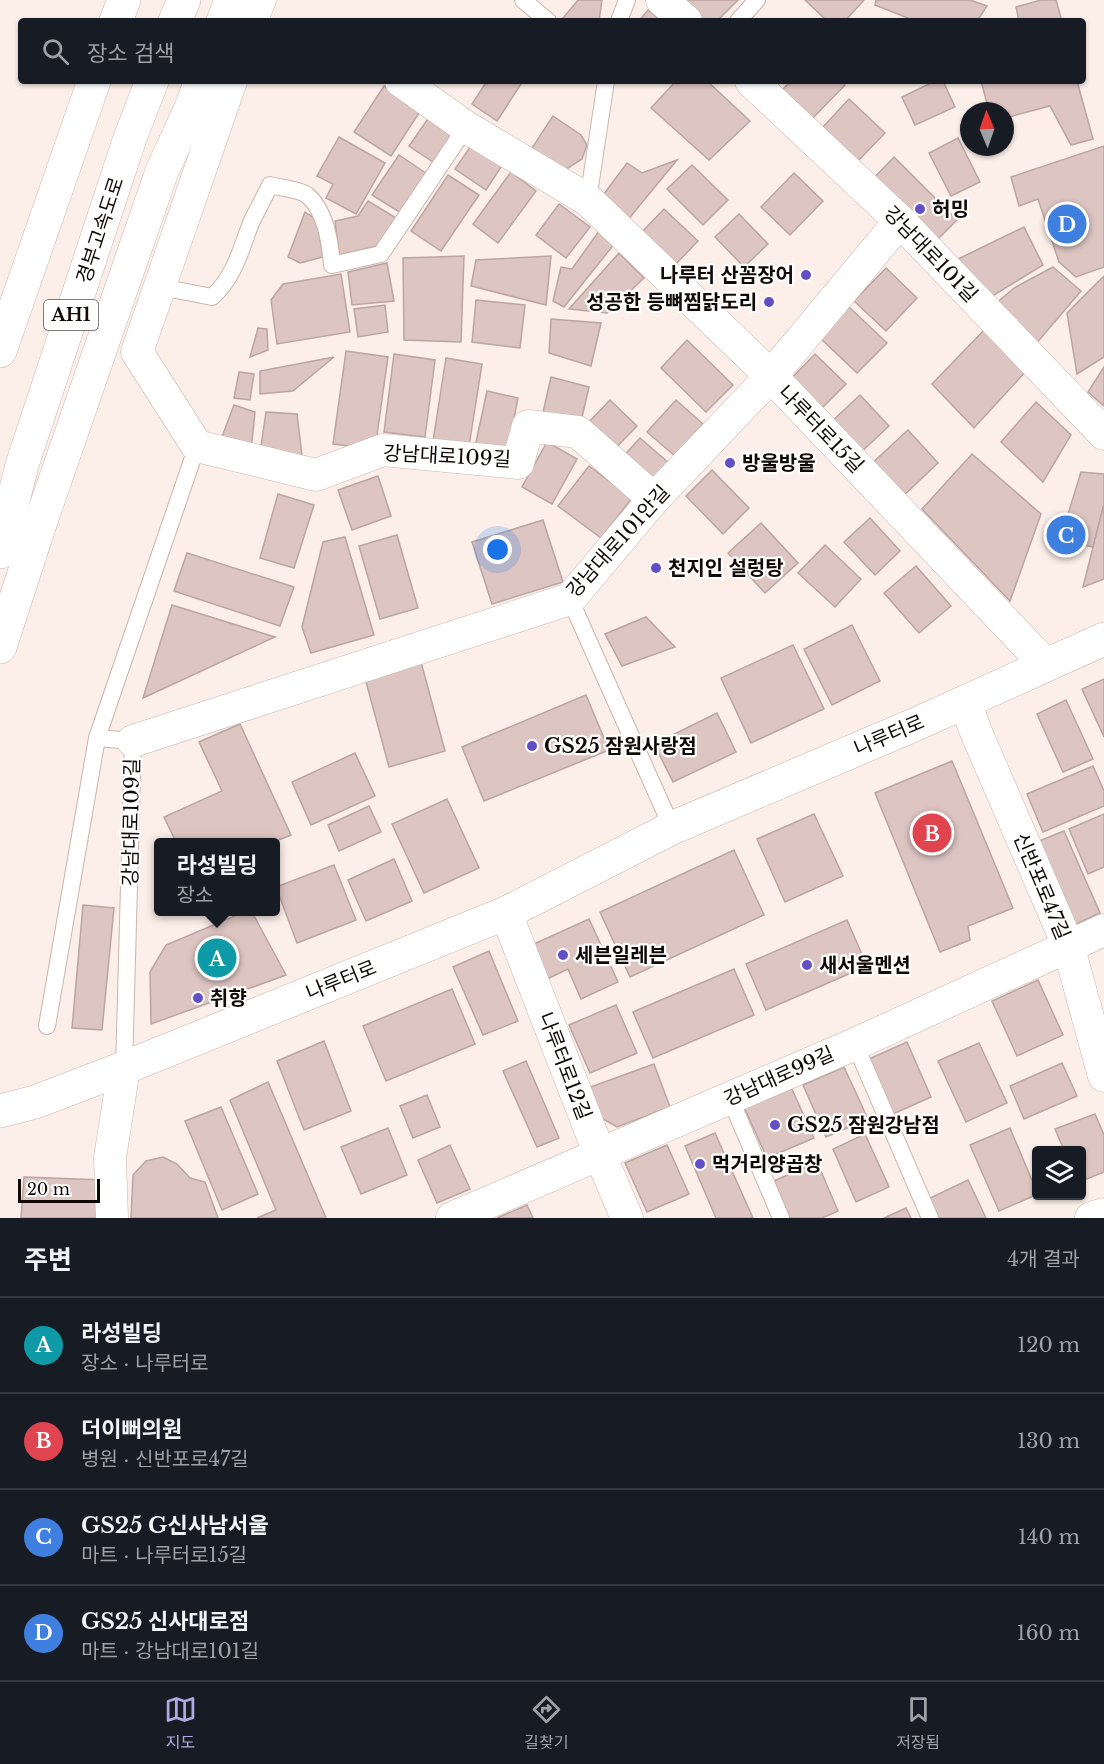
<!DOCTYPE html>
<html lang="ko">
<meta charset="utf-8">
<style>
body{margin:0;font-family:"Libre Baskerville","Noto Sans KR",serif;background:#242831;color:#f1f3f6}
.controls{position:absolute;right:18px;bottom:18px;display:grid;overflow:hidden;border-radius:6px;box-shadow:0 2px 4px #0004}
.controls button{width:54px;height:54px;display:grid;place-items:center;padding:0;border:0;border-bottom:2px solid #363941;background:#171b24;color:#f1f3f6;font:30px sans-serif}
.compass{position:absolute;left:960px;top:102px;width:54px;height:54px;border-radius:50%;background:#171b24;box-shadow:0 2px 4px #0004;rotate:358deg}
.scale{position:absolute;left:18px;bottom:15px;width:82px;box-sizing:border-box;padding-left:6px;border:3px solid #100906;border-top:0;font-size:16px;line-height:21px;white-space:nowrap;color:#100906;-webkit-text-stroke:4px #fff;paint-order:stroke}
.you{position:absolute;left:498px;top:550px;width:21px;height:21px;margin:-15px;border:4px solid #fff;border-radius:50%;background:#1a73e8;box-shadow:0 0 0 9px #1a73e833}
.badge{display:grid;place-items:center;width:39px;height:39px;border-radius:50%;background:#b1a9e1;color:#fff;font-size:20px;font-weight:700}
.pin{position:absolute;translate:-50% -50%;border:3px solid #fff;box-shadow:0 2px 6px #0006}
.popup{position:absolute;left:154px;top:838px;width:126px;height:78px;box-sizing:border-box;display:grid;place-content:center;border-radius:6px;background:#171b24;filter:drop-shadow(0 2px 4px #0005);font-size:20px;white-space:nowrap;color:#9ea1a6}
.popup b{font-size:22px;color:#f1f3f6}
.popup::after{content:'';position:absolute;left:50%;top:100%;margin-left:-12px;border:12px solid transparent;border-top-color:#171b24}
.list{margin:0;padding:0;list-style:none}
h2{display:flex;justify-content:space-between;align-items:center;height:78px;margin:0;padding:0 24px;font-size:26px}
h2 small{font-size:20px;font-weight:400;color:#9ea1a6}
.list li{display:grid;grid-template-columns:39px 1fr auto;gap:18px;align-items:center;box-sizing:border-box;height:96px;padding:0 24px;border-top:2px solid #363941}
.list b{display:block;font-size:22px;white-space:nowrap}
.list p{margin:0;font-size:20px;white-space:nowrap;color:#9ea1a6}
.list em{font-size:20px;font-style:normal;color:#9ea1a6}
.icon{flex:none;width:33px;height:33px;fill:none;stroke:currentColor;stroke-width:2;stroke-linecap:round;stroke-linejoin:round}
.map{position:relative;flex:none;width:1104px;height:1218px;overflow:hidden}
.search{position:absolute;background:#171b24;box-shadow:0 2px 4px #0004;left:18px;right:18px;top:18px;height:66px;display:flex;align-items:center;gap:15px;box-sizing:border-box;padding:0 21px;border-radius:6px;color:#9ea1a6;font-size:22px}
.sheet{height:462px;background:#171b24}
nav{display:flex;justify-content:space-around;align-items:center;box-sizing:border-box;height:84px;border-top:2px solid #363941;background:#171b24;font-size:16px;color:#9ea1a6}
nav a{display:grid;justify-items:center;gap:3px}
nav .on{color:#b1a9e1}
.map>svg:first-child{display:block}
.building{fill:#ddc5c2;stroke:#bba4a1;stroke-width:1.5}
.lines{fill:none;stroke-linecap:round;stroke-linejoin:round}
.service-casing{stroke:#cab5ab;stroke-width:18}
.minor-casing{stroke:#cab5ab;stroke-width:33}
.secondary-casing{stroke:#cab5ab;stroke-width:34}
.trunk-casing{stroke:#cab5ab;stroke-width:34}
.service{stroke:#fff;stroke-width:16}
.minor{stroke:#fff;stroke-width:32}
.secondary{stroke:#fff;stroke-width:33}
.trunk{stroke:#fff;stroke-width:33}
.poi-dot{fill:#624fc8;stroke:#fff;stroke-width:2}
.labels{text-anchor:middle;stroke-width:4.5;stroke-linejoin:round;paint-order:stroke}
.shield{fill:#fff;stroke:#585351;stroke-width:1.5}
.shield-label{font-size:18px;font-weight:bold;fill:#100906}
.poi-label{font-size:20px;font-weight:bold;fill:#100906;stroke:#fff;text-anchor:start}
.street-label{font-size:20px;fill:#100906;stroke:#fff}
</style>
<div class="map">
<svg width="1104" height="1218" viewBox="0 0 1104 1218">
<rect width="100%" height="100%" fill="#fcefe9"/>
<g class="building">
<polygon points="578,0 602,0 599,21 567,21 563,18"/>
<polygon points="682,0 738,0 717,21 703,21"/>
<polygon points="805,0 864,0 845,21 827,21"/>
<polygon points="876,0 970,0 987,6 977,21 915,21 875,5"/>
<polygon points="1041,0 1056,0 1062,21 1019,21 1016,7"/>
<polygon points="648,10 662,21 639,21"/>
<polygon points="487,81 523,81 497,121 472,104"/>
<polygon points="676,81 707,81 750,121 709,160 651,108"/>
<polygon points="791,81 841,81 845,85 811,120 781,91"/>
<polygon points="935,81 943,81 955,107 915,125 902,97"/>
<polygon points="981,81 1077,81 1093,139 1071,145 1050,106 1005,118 1005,111 989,111"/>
<polygon points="384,86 421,110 391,156 354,132"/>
<polygon points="849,99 885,133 858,161 823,127"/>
<polygon points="432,113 456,129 433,162 409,146"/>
<polygon points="553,116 581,135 587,145 582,159 565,170 532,148"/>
<polygon points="339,137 385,163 356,214 326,198 333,184 317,176"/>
<polygon points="958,138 980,182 951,196 929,153"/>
<polygon points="473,143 503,164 486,190 455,169"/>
<polygon points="1104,146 1104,267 1076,277 1059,262 1038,199 1019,206 1011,177"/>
<polygon points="399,155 427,174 401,213 372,195"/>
<polygon points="894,157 957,220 936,241 874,178"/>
<polygon points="677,160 627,221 601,198 627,163 642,173"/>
<polygon points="692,165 728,200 703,225 667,189"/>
<polygon points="511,172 536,191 498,243 473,224"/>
<polygon points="794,173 823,201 790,235 761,207"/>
<polygon points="448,175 479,195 441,251 411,231"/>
<polygon points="368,201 396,218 377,246 339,255 335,221 358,216"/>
<polygon points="559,204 590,227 566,258 536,235"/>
<polygon points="664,209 698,241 673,267 639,235"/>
<polygon points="305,212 317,220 323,257 300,263 288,257"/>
<polygon points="739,214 768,244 744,267 715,237"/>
<polygon points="1024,227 1043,265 989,298 954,261"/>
<polygon points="599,231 615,243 564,307 553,301 561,267 572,269"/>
<polygon points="619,253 644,278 607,313 569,309"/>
<polygon points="464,256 461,342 404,340 403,258"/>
<polygon points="551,256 546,305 471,286 476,260"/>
<polygon points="387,263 394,301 352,305 348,272"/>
<polygon points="1053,267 1081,291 1035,345 993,306 1014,288"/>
<polygon points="886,268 917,298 886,331 854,301"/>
<polygon points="341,274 350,332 277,344 271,300 283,284"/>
<polygon points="1104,276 1104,357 1077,374 1067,313"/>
<polygon points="476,300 525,305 520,348 472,342"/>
<polygon points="385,305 388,332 358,337 354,309"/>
<polygon points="849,307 887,343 857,373 819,337"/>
<polygon points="551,319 601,323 591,366 549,353"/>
<polygon points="258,328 267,329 268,350 250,357"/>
<polygon points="984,330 1027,370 974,428 932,384"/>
<polygon points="687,340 733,385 706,412 661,368"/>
<polygon points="346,351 388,357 375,449 333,444"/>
<polygon points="394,354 435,360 425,437 384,432"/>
<polygon points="815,354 846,384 818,412 787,383"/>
<polygon points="334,357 293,391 260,394 260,371"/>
<polygon points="446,358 482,364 469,446 433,441"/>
<polygon points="1104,367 1104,406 1088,392"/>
<polygon points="239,372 254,374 250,400 234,398"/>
<polygon points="551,377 589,387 580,426 542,417"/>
<polygon points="487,391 518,398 507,454 475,447"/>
<polygon points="860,395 889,426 858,455 829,424"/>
<polygon points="610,400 637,426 612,452 585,426"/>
<polygon points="676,400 703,424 675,456 647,432"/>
<polygon points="1036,402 1071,435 1043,482 1001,442"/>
<polygon points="234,405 255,412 251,451 220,442"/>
<polygon points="266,412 297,414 303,464 260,453"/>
<polygon points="908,430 938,463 899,500 868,467"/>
<polygon points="640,438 670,464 651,485 621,459"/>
<polygon points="547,442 577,459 552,504 522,487"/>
<polygon points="972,454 1041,514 1010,601 922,509"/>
<polygon points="589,466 632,498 601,538 558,506"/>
<polygon points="712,470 749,508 723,534 686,496"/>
<polygon points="1081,472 1104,474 1104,504 1093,547 1060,540"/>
<polygon points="378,476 391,516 352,530 338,490"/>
<polygon points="278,494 314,505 294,568 260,558"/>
<polygon points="1104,504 1104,579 1083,587 1093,547"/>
<polygon points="870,518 900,551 875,575 844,542"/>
<polygon points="543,520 563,582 492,604 472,542"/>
<polygon points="761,523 798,563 765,593 728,553"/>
<polygon points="397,535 418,608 380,619 359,546"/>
<polygon points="345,537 374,635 311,653 302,627 323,542"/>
<polygon points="825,545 861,579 835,607 798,573"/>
<polygon points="187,553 294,587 280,626 174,591"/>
<polygon points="916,566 951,606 919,633 884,593"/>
<polygon points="172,605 275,637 143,698"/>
<polygon points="646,617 675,647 622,666 605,634"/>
<polygon points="852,625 880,681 832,705 804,649"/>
<polygon points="793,645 824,709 751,743 721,678"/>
<polygon points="421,662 445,751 389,767 365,678"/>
<polygon points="1104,679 1104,737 1082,689"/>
<polygon points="586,695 609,750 484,801 462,747"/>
<polygon points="1066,700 1093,759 1063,772 1037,714"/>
<polygon points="717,713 736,752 673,782 654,744"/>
<polygon points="240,724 291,835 274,842 176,842 164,817 222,791 199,742"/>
<polygon points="355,753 375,796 311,825 292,782"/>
<polygon points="952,761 1013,908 968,926 970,940 940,952 875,793"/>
<polygon points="1093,766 1104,791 1104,806 1043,832 1027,794"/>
<polygon points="447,799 479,868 424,893 392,824"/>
<polygon points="369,806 381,832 339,851 328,825"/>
<polygon points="814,814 843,876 785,902 757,839"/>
<polygon points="1104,814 1104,867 1088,874 1069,829"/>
<polygon points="1064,831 1100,913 1074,925 1037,842"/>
<polygon points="734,850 764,915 630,977 600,912"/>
<polygon points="394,859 412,901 366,921 348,880"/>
<polygon points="334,865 356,920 297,943 276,887"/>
<polygon points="83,905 114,908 102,1030 72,1028"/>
<polygon points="244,912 252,912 286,975 151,1024 150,972 166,945"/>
<polygon points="589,919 618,982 581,999 568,969 543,981 527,947"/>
<polygon points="847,920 867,966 766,1010 746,964"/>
<polygon points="489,951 518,1021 483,1035 453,967"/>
<polygon points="734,969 754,1015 653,1058 633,1012"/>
<polygon points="1038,980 1063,1035 1017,1056 992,1001"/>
<polygon points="452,989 475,1044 386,1081 363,1026"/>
<polygon points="616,1005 637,1053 590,1073 569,1025"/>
<polygon points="324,1041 351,1111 304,1130 277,1061"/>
<polygon points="907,1042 931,1097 893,1114 869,1059"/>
<polygon points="979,1043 1007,1103 966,1122 938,1061"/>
<polygon points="526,1061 559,1138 537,1147 503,1071"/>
<polygon points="1062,1063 1077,1096 1024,1119 1010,1086"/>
<polygon points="654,1064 670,1107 617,1127 598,1116 588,1088"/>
<polygon points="844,1067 868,1119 826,1137 803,1085"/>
<polygon points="268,1082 326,1218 257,1218 276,1210 230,1100"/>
<polygon points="791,1087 814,1138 767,1158 744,1107"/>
<polygon points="427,1095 440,1127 413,1138 400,1106"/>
<polygon points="221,1107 258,1194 222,1210 185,1121"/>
<polygon points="1095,1114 1104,1135 1104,1172 1082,1181 1082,1150 1064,1150 1055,1129"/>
<polygon points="388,1128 407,1175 361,1194 341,1147"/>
<polygon points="1010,1128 1036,1190 1036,1195 999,1211 970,1145"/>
<polygon points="715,1133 753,1218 716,1218 685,1146"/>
<polygon points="865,1134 889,1187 856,1202 833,1149"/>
<polygon points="450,1145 470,1189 437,1203 418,1160"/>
<polygon points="667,1145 689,1194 647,1212 625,1163"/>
<polygon points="163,1157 177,1164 190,1178 205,1182 218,1218 131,1218 133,1175 146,1161"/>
<polygon points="817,1162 838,1211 822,1218 790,1218 774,1181"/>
<polygon points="24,1177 104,1180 102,1218 21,1218"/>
<polygon points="968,1180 986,1218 938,1218 928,1199"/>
<polygon points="527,1205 533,1218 497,1218"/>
<polygon points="906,1208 911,1218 884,1218"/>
</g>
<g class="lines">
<defs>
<g id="service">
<polyline points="523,0 548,21"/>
<polyline points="619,21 627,0"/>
<polyline points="738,21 757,0"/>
<polyline points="588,200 606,81"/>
<path d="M161,287l51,10c22,-19 29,-48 39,-74 6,-13 13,-25 19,-38 10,3 29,4 37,10 19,16 23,47 25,70l49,-11 85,-127"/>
<polyline points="570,599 672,828"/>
<polyline points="47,1026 97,738"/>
<polyline points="855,1044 930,1218"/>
<polyline points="124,1068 133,741 97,738 197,446"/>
<polyline points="730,1098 781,1218"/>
</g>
<g id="minor">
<polyline points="662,0 686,21"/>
<polyline points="251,21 260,0"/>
<polyline points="231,81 137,352 197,446 316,475 383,450 518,463 528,426 578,432 654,499"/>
<polyline points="401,81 466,127 588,200 771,376 1046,665"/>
<polyline points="751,81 900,221 1104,434"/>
<polyline points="965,702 976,732 1068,945 1104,1076"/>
<polyline points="133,741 570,599 654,499 771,376 900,221"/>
<polyline points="506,913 600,1155 627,1218"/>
<polyline points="112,1218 110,1158 124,1068"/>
<polyline points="452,1218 855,1044 1104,930"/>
<polyline points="1091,1218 1104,1214"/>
</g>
<polyline id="secondary" points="0,1111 35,1102 124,1068 506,913 672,828 914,725 1104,639"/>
<g id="trunk">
<polyline points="116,21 124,0"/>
<polyline points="175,21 184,0"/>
<polyline points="223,21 231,0"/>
<polyline points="0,351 94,81"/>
<polyline points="0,552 22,465 130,138 152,81"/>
<polyline points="0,647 41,521 162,171 190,110 201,81"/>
</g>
</defs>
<use href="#service" class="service-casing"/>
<use href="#minor" class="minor-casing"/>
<use href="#secondary" class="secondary-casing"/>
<use href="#trunk" class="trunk-casing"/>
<use href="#service" class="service"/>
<use href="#minor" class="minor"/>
<use href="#secondary" class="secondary"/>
<use href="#trunk" class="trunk"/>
</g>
<g class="poi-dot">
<circle cx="920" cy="209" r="6"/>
<circle cx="806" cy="275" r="6"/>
<circle cx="769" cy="302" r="6"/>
<circle cx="730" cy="463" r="6"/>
<circle cx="656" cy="568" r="6"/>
<circle cx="532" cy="746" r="6"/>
<circle cx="563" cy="955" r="6"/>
<circle cx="807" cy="965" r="6"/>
<circle cx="198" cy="998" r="6"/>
<circle cx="775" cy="1125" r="6"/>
<circle cx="700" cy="1164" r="6"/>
</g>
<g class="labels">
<rect class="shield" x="44" y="300" width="54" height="30" rx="4.5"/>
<g class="shield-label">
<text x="71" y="321">AH1</text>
</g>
<g class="poi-label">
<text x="932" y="216">허밍</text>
<text x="794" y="282" text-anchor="end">나루터 산꼼장어</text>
<text x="757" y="309" text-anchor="end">성공한 등뼈찜닭도리</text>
<text x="742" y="470">방울방울</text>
<text x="668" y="575">천지인 설렁탕</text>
<text x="544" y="753">GS25 잠원사랑점</text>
<text x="575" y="962">세븐일레븐</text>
<text x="819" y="972">새서울멘션</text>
<text x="210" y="1005">취향</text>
<text x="787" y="1132">GS25 잠원강남점</text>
<text x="712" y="1171">먹거리양곱창</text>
</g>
<g class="street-label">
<text transform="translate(100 230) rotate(-72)" y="7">경부고속도로</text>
<text transform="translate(931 254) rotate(46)" y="7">강남대로101길</text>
<text transform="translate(821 429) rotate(46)" y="7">나루터로15길</text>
<text transform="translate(447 456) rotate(3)" y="7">강남대로109길</text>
<text transform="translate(618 541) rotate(-48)" y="7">강남대로101안길</text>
<text transform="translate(889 735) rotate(-23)" y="7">나루터로</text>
<text transform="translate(131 822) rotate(-89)" y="7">강남대로109길</text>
<text transform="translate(1042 886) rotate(67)" y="7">신반포로47길</text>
<text transform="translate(341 980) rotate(-22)" y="7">나루터로</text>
<text transform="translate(565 1066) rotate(69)" y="7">나루터로12길</text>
<text transform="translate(779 1076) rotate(-24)" y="7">강남대로99길</text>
</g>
</g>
</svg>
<div class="controls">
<button><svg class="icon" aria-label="layers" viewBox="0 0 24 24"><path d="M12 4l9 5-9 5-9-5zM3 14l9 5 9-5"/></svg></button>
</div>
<svg class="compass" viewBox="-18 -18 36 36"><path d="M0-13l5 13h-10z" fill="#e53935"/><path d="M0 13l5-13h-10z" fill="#9ea1a6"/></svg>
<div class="scale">20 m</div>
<div class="you"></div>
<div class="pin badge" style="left:217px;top:958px;background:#0f9aa8">A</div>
<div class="popup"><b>라성빌딩</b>장소</div>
<div class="pin badge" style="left:932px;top:833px;background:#e0444e">B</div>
<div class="pin badge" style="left:1066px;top:535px;background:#3f7fe0">C</div>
<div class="pin badge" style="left:1067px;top:224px;background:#3f7fe0">D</div>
<div class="search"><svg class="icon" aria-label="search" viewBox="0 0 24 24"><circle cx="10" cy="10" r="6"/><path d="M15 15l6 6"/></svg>장소 검색</div>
</div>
<section class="sheet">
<h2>주변<small>4개 결과</small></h2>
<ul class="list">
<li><span class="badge" style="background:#0f9aa8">A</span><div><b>라성빌딩</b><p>장소 · 나루터로</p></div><em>120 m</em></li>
<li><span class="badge" style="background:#e0444e">B</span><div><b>더이뻐의원</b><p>병원 · 신반포로47길</p></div><em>130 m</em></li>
<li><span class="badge" style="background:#3f7fe0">C</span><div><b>GS25 G신사남서울</b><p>마트 · 나루터로15길</p></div><em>140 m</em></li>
<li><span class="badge" style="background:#3f7fe0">D</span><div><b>GS25 신사대로점</b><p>마트 · 강남대로101길</p></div><em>160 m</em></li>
</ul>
</section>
<nav>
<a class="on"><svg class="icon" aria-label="map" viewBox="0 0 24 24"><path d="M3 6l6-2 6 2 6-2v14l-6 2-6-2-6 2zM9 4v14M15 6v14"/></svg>지도</a>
<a><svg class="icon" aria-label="directions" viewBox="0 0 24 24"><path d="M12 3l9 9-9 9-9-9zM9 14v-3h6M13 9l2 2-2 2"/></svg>길찾기</a>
<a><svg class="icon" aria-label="saved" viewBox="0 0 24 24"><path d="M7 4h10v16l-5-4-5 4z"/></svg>저장됨</a>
</nav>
